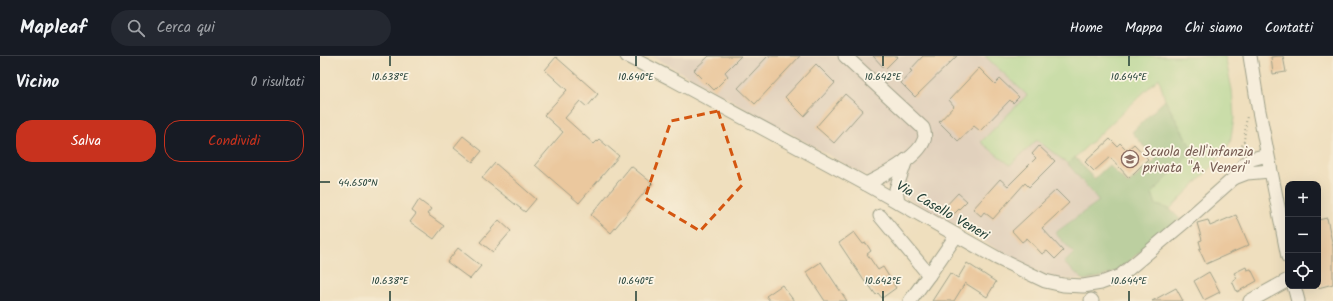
<!DOCTYPE html>
<html lang="it">
<meta charset="utf-8">
<style>
body{margin:0;font-family:Kalam,sans-serif;background:#242831;color:#f1f3f6}
.controls{position:absolute;right:12px;bottom:12px;display:grid;overflow:hidden;border-radius:8px;box-shadow:0 4px 16px #0002}
.controls button{width:36px;height:36px;display:grid;place-items:center;padding:0;border:0;border-bottom:1px solid #363941;background:#171b24;color:#f1f3f6;font:20px sans-serif}
.list{margin:0;padding:0;list-style:none}
h2{display:flex;justify-content:space-between;align-items:center;height:52px;margin:0;padding:0 16px;font-size:17px}
h2 small{font-size:13px;font-weight:400;color:#9ea1a6}
.actions{display:flex;gap:8px;padding:12px 16px}
.actions a{flex:1;padding:9px 0;border:1px solid #c8321e;border-radius:16px;text-align:center;font-size:14px;color:#c8321e}
.actions .main{background:#c8321e;color:#fff}
.icon{flex:none;width:22px;height:22px;fill:none;stroke:currentColor;stroke-width:2;stroke-linecap:round;stroke-linejoin:round}
.map{position:relative;flex:none;width:1013px;height:245px;overflow:hidden}
header{display:flex;align-items:center;gap:24px;box-sizing:border-box;height:56px;padding:0 20px;background:#171b24;border-bottom:1px solid #363941}
header strong{font-size:19px}
nav{display:flex;gap:22px;margin-inline-start:auto;font-size:14px}
.search{width:280px;height:36px;background:#242831;display:flex;align-items:center;gap:10px;box-sizing:border-box;padding:0 14px;border-radius:22px;color:#9ea1a6;font-size:15px}
main{display:flex}
aside{flex:1;background:#171b24}
.map>svg:first-child{display:block}
.industrial{fill:#d0c0bc}
.green{fill:#9ddc91;stroke:#5e8c62}
.forest{fill:#7ebc7b;stroke:#4e7c58}
.building{fill:#e6ad79}
.lines{fill:none;stroke-linecap:round;stroke-linejoin:round}
.minor-casing{stroke:#3e5549;stroke-width:15}
.path{stroke:#3e5549;stroke-width:2;stroke-dasharray:1 3;stroke-linecap:butt}
.minor{stroke:#fff;stroke-width:13}
.marked{fill:none;stroke:#d45610;stroke-width:3;stroke-dasharray:8 5;stroke-linejoin:round}
.ticks{fill:none;stroke:#1f3d34;stroke-width:1.5}
.labels{text-anchor:middle;stroke-width:3.5;stroke-linejoin:round;paint-order:stroke}
.education-label{font-size:14px;fill:#785e54;stroke:#fcf5e5;text-anchor:start}
.street-label{font-size:14px;fill:#1f3d34;stroke:#fcf5e5}
.ticks-label{font-size:10px;text-anchor:middle;fill:#1f3d34;stroke:#fcf5e5;stroke-width:3.5;stroke-linejoin:round;paint-order:stroke}
</style>
<header>
<strong>Mapleaf</strong>
<div class="search"><svg class="icon" aria-label="search" viewBox="0 0 24 24"><circle cx="10" cy="10" r="6"/><path d="M15 15l6 6"/></svg>Cerca qui</div>
<nav><a>Home</a><a>Mappa</a><a>Chi siamo</a><a>Contatti</a></nav>
</header>
<main>
<aside>
<h2>Vicino<small>0 risultati</small></h2>
<ul class="list">
</ul>
<div class="actions"><a class="main">Salva</a><a>Condividi</a></div>
</aside>
<div class="map">
<svg width="1013" height="245" viewBox="0 0 1013 245">
<rect width="100%" height="100%" fill="#fcf5e5"/>
<filter id="ink" filterUnits="userSpaceOnUse"><feTurbulence type="fractalNoise" baseFrequency=".025" numOctaves="2"/><feDisplacementMap in="SourceGraphic" scale="8" xChannelSelector="R" yChannelSelector="G"/><feConvolveMatrix kernelMatrix="1 2 1 2 8 2 1 2 1" color-interpolation-filters="sRGB"/></filter>
<filter id="wash" filterUnits="userSpaceOnUse"><feTurbulence type="fractalNoise" baseFrequency=".012" numOctaves="4" result="noise"/><feDisplacementMap in="SourceGraphic" scale="16" xChannelSelector="R" yChannelSelector="G"/><feGaussianBlur stdDeviation="0.9" result="paint"/><feColorMatrix in="noise" values="0 0 0 0 0 0 0 0 0 0 0 0 0 0 0 0 0 1.4 0 .05"/><feComposite in="paint" operator="in"/></filter>
<g filter="url(#wash)">
<rect width="100%" height="100%" fill="#efdfbe"/>
<polygon class="industrial" points="332,0 665,0 707,39 661,86 717,84 748,108 779,145 754,197 745,207 764,224 740,223 725,220"/>
<polygon class="green" points="665,0 905,0 912,34 914,62 910,87 892,111 850,153 836,149 832,137 873,95 845,44 839,22 748,108 717,84 690,109 661,86 707,39"/>
<polygon class="forest" points="845,44 873,95 832,137 836,149 850,153 860,163 797,215 781,221 764,224 744,207 754,197 735,177 779,145 748,108 755,101 774,123 789,109 808,128 836,104 812,76"/>
<g id="blocks">
<g class="building">
<polygon points="389,0 421,0 405,16 408,20 394,34 374,14"/>
<polygon points="448,0 480,0 435,48 418,32"/>
<polygon points="553,0 578,0 565,13"/>
<polygon points="603,0 637,0 595,41 581,27 592,15 590,14"/>
<polygon points="958,0 963,0 966,16 953,18 951,1"/>
<polygon points="236,1 278,38 267,51 260,45 245,62 274,88 279,83 299,100 259,147 215,109 243,76 224,59 247,34 225,14"/>
<polygon points="496,8 515,27 484,60 465,41"/>
<polygon points="659,12 675,28 680,23 699,41 693,47 690,44 660,75 654,70 638,85 619,66 634,50 629,44"/>
<polygon points="525,38 543,54 514,87 496,71"/>
<polygon points="143,80 162,95 153,106 134,91"/>
<polygon points="790,83 797,90 800,87 807,94 814,88 828,103 809,122 790,101 774,115 765,106"/>
<polygon points="719,90 735,105 709,131 705,127 673,163 664,156 661,160 653,153 680,123 688,130 716,102 712,98"/>
<polygon points="175,107 216,143 205,156 162,122"/>
<polygon points="311,110 332,127 291,177 271,159"/>
<polygon points="736,134 749,147 722,172 743,195 735,203 727,195 722,198 707,182 702,186 692,175"/>
<polygon points="638,137 647,145 630,162 622,154"/>
<polygon points="99,144 111,153 107,158 124,170 114,183 90,166 96,158 92,155"/>
<polygon points="916,159 929,189 886,208 879,193 881,192 879,185 882,184 877,167 888,164 890,170"/>
<polygon points="1007,162 1013,191 1013,228 998,232 998,164"/>
<polygon points="179,164 191,175 173,196 160,186"/>
<polygon points="534,176 543,188 546,187 551,195 547,198 558,214 563,211 576,232 562,242 558,237 556,239 546,225 545,226 519,187"/>
<polygon points="138,192 161,210 150,223 127,206"/>
<polygon points="501,206 527,245 505,245 486,216"/>
<polygon points="647,207 676,226 667,241 645,227 634,245 612,245 630,217 638,222"/>
<polygon points="926,211 927,214 931,213 937,225 917,236 912,225 917,222 914,217"/>
<polygon points="889,216 900,236 884,244 874,225"/>
<polygon points="462,229 474,245 450,245 446,240"/>
<polygon points="856,232 863,245 832,245"/>
</g>
</g>
</g>
<g filter="url(#ink)">
<use href="#blocks" fill-opacity="0" stroke="#3e5549" stroke-width="1"/>
<g class="lines">
<defs>
<g id="minor">
<polyline points="307,0 350,22 546,128 677,202 725,225 743,229 763,230 781,227 800,220 868,163 914,122 924,108 932,103 947,99"/>
<path d="M525,0l78,72c1,4 3,8 1,12 -6,18 -42,36 -58,44"/>
<polyline points="930,0 938,50 968,201"/>
<polyline points="914,122 927,117 950,115"/>
<polyline points="578,146 576,133 586,104"/>
<polyline points="560,160 609,219"/>
<polyline points="974,230 978,245"/>
<polyline points="771,244 772,245"/>
<polyline points="590,245 609,219 636,180"/>
<polyline points="930,245 968,224"/>
</g>
</defs>
<use href="#minor" class="minor-casing"/>
<polyline class="path" points="919,97 924,85 927,59"/>
<use href="#minor" class="minor"/>
</g>
</g>
<path d="M0 0H1013V245H0ZM398,55l24,74 -42,46 -55,-33 26,-77z" fill="#efdfbe" fill-opacity=".55" fill-rule="evenodd"/>
<path class="marked" d="M398,55l24,74 -42,46 -55,-33 26,-77z"/>
<path class="ticks" d="M70,0v10M316,0v10M563,0v10M809,0v10M0,126h10M70,235v10M316,235v10M563,235v10M809,235v10"/>
<defs>
<symbol id="school-ring" viewBox="-11 -11 22 22"><circle r="9.5" fill="#fcf5e5" stroke="#8d6e63" stroke-width="1.5"/><path d="M0-5L7-2L0 1L-7-2ZM-4 1L0 2.5L4 1V4Q0 6-4 4Z" fill="#8d6e63"/></symbol>
</defs>
<g fill-rule="evenodd">
<use href="#school-ring" x="800" y="93" width="20" height="20"/>
</g>
<g class="labels">
<g class="education-label">
<text x="823" y="100">Scuola dell'infanzia<tspan x="823" dy="16">privata "A. Veneri"</tspan></text>
</g>
<g class="street-label">
<text transform="translate(623 154) rotate(30)" y="5">Via Casello Veneri</text>
</g>
</g>
<g class="ticks-label">
<text x="70" y="24">10.638°E</text>
<text x="316" y="24">10.640°E</text>
<text x="563" y="24">10.642°E</text>
<text x="809" y="24">10.644°E</text>
<text x="38" y="130">44.650°N</text>
<text x="70" y="228">10.638°E</text>
<text x="316" y="228">10.640°E</text>
<text x="563" y="228">10.642°E</text>
<text x="809" y="228">10.644°E</text>
</g>
</svg>
<div class="controls">
<button>+</button>
<button>−</button>
<button><svg class="icon" aria-label="locate" viewBox="0 0 24 24"><circle cx="12" cy="12" r="6"/><path d="M12 2v4M12 18v4M2 12h4M18 12h4"/></svg></button>
</div>
</div>
</main>
